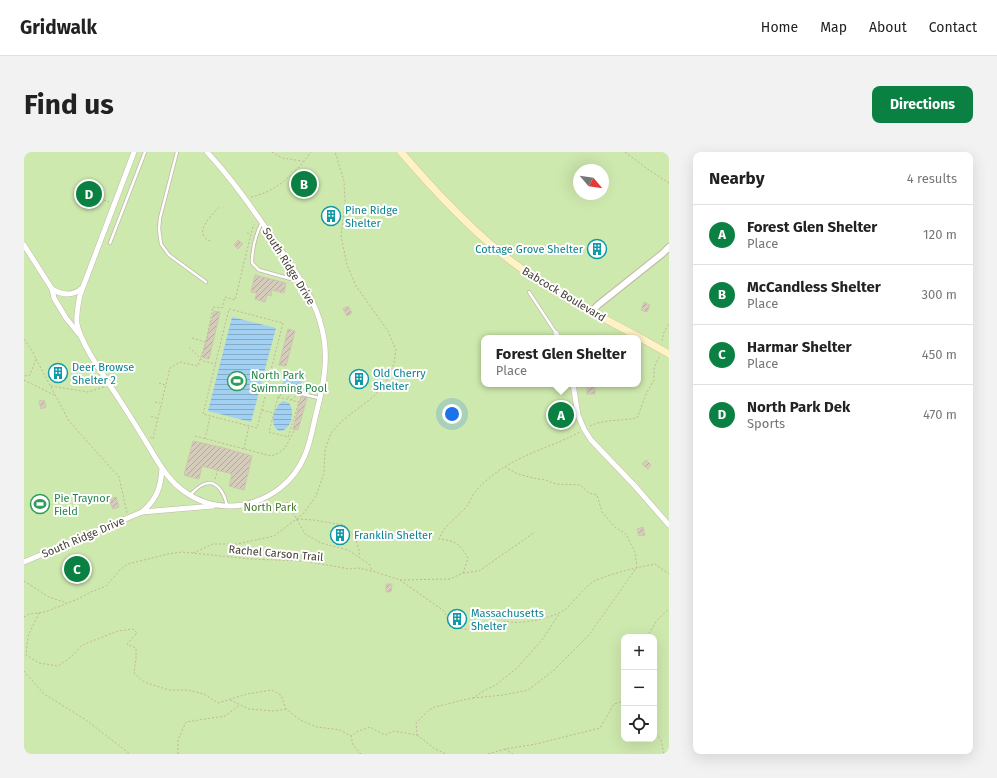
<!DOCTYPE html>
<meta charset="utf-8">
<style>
body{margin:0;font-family:"Fira Sans",sans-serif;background:#f2f2f2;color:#222}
.controls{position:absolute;right:12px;bottom:12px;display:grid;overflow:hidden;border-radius:8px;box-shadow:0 4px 16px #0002}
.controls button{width:36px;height:36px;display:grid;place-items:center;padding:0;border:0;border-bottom:1px solid #e0e0e0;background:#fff;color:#222;font:20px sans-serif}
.compass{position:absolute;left:549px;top:12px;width:36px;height:36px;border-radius:50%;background:#fff;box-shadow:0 4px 16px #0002;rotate:119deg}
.you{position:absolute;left:428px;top:262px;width:14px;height:14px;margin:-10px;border:3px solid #fff;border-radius:50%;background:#1a73e8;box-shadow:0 0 0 6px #1a73e833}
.badge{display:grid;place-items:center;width:26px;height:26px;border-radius:50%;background:#0b8043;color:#fff;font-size:13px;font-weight:700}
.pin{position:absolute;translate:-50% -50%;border:2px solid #fff;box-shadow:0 1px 4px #0006}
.popup{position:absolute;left:457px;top:183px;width:160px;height:52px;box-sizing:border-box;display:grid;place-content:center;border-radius:8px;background:#fff;filter:drop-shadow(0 1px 3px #0005);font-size:13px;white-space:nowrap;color:#767676}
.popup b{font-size:15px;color:#222}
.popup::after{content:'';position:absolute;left:50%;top:100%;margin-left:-8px;border:8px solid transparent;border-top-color:#fff}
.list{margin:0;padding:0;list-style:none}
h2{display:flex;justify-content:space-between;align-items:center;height:52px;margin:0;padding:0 16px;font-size:17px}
h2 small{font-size:13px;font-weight:400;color:#767676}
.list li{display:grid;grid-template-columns:26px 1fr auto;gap:12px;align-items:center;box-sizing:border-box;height:60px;padding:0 16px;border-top:1px solid #e0e0e0}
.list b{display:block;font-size:15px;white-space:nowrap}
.list p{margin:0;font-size:13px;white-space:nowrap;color:#767676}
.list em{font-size:13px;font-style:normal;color:#767676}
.icon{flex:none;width:22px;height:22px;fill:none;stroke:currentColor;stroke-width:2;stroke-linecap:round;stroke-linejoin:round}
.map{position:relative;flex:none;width:645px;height:602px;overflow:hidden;border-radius:8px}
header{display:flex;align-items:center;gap:24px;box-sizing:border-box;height:56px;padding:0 20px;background:#fff;border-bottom:1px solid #e0e0e0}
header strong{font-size:19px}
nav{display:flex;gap:22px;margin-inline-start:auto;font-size:14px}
.intro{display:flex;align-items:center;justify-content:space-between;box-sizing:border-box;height:96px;padding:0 24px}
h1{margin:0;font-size:28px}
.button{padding:10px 18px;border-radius:8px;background:#0b8043;color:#fff;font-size:14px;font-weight:700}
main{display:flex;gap:24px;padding:0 24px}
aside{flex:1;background:#fff;border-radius:8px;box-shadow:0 4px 16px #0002}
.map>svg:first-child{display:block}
.green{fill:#cee9ae;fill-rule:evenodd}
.water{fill:url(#water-rules)}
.building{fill:url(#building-hatch);stroke:#d1c4af}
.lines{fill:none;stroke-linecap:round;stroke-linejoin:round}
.service-casing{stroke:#c0b8a9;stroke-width:4}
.minor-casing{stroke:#c0b8a9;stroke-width:6}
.tertiary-casing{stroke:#c0b8a9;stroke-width:8}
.secondary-casing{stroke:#d5c595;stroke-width:8}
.path{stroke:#c2b49a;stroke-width:1;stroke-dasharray:2 2;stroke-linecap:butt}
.service{stroke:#fff;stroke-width:2.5}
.minor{stroke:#fff;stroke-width:5}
.tertiary{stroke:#fff;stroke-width:6}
.secondary{stroke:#fff2c6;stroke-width:7}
.secondary-bridge-casing{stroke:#d5c595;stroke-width:8;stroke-linecap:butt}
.secondary-bridge{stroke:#fff2c6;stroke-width:7}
.labels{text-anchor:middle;stroke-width:4;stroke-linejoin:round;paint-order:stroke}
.culture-label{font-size:11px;fill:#0d838f;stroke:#fff;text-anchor:start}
.street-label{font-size:11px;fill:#474036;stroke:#fff}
.leisure-label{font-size:11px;fill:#27864d;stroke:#fff;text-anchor:start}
.park-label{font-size:11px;fill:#457b27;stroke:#fff}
</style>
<header>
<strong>Gridwalk</strong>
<nav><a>Home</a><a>Map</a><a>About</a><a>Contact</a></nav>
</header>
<div class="intro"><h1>Find us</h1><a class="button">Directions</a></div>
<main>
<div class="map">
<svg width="645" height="602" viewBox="0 0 645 602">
<defs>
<pattern id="water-rules" width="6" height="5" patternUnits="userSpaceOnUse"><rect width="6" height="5" fill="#a1d0f2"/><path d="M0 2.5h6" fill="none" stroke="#85aac5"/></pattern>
<pattern id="building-hatch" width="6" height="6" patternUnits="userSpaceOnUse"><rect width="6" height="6" fill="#d6ccbc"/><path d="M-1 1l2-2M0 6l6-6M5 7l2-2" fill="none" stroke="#afa79a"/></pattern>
</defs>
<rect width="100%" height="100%" fill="#f4f0e7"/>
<path class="green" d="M0,0h645v602h-645zM555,18h24v24h-24zM460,186h154v46h-154zM600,485h30v102h-30z"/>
<g class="water">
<polygon points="208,165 252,176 227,270 184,259"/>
<polygon points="265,221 275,224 278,228 277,234 272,238 262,235 259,230 259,226"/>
<path d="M259,249l6,2c6,8 3,28 -10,28 -11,-6 -5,-25 4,-30z"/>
</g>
<g class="building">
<polygon points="281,25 285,36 278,38 274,27"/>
<polygon points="308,59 312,66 306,69 303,62"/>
<polygon points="214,88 219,92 214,97 210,93"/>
<polygon points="570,93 578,96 576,101 568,98"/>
<polygon points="231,123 262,131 260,141 248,138 247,144 243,143 241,150 231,147 233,141 227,140"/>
<polygon points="620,150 626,153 623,160 617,158"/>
<polygon points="324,154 328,161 323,164 319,157"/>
<polygon points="190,159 196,160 185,207 178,205"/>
<polygon points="264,177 271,179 262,214 255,213"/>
<polygon points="32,214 41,222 36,228 27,220"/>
<polygon points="332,222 339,223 337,232 331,231"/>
<rect x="563" y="232" width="8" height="10"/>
<polygon points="277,244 283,246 274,278 269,277"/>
<polygon points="20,248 22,255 17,257 15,249"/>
<polygon points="540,256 541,268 534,269 532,258"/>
<polygon points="169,289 200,296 228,304 220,338 205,334 208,322 178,314 175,327 160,323"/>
<polygon points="622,308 627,313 624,317 618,312"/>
<polygon points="92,345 95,355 89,357 85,347"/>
<polygon points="619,375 621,383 615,384 613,377"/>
<polygon points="315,376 323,380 317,390 310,386"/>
<polygon points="57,406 65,422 59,424 58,421 46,425 41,412"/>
<polygon points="362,432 368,432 367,440 362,440"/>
<polygon points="436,463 437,470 429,471 428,464"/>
</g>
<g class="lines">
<defs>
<g id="service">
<polyline points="153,0 136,66 135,77 137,92 145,103 182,130"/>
<path d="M238,70c-6,12 -10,28 -10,41l7,7 32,9 7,-4"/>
<polyline points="86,91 121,0"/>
<polyline points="505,140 532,181"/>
<polyline points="278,242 295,246"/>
<path d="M166,343c4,-4 8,-8 12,-10 15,-8 23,10 25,21"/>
</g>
<g id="minor">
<path d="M110,0l-54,143c-2,10 -4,19 -3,29 4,21 30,56 42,75 9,14 18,28 27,43 11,18 21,38 39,50 17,12 38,16 58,13 28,-6 51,-23 62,-50 6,-14 8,-30 12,-45 7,-27 12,-54 5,-81 -7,-31 -26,-56 -43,-82 -23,-33 -45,-66 -72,-95"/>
<polyline points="0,93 28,137 30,146 42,166 55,182"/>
<path d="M28,137c10,6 20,8 30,-1"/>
<polyline points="532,181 534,186"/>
<polyline points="549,232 554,263 560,277 567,288 610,333 645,373"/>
<polyline points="118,360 189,354"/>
<path d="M0,410l118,-50c15,-13 19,-25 20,-44"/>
</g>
<polyline id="tertiary" points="567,160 574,153 638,102 645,95"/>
<path id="secondary" d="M377,0c31,36 63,71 100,101 44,36 95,61 145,88"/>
</defs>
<use href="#service" class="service-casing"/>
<use href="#minor" class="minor-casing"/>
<use href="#tertiary" class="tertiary-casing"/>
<use href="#secondary" class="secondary-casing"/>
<g class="path">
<polyline points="248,0 258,6 279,9"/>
<polyline points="601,0 625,18 645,31"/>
<path d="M227,45c25,-5 45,-24 60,-45"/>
<polyline points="80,48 85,50"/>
<polyline points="223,81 226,82"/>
<path d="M186,89c-18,-8 2,-26 9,-34"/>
<polyline points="168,186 181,190"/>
<polyline points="0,187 9,200 12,207 6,223 0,224"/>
<polyline points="638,189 640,180 645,172"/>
<polyline points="165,195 179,209 192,212"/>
<polyline points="12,207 45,269 95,325 103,361"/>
<polyline points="0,228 30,243"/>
<polyline points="135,231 141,233"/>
<polyline points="27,234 64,240 80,235"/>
<polyline points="241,239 240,241 243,242 244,239 241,238"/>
<polyline points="256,244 259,231"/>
<polyline points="241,245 233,276 179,262 205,157 259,171 245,226"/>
<polygon points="254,245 275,250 264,285 245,280"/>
<polyline points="264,246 266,236"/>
<polyline points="267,248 273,243"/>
<polyline points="131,250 136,251"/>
<polyline points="238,258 249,261"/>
<polyline points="127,264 133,266"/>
<path d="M566,274c14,-7 32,-5 47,-8l10,-26 7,-12v-11l3,-8 3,-5"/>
<polyline points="171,284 247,304 255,301 261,296 271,277"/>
<polyline points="126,285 129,287 146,216 156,210 174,214 182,190 189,155 198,156 201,145 211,148 227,82 230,72"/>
<polyline points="181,287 186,265"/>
<polyline points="220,297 225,274"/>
<polyline points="191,327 194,318"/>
<polyline points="263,350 281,382 297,391 324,398 345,412 348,418"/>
<polyline points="273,367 289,368 320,373 331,385 335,398 335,405"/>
<polyline points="169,401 189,392 213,392 250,384 279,362 292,344 300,321 301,298 307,281 319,268 349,245 362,230 370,212 372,198 364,179 332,134 323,113 317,84 321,50 320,29 311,0"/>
<polyline points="439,421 455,419 511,380"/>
<path d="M376,428l50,-1 13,-6 5,-15c-9,-15 -12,-17 -29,-19 6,-15 17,-20 28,-33 3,-4 5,-11 9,-15 3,-4 7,-8 11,-11 28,-25 61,-31 93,-48"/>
<polyline points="0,429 25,445 43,451"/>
<polyline points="15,461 4,484 2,503 15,511 34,514 47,505 58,493 94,479 109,477 113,481 103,492 112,496 112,507 110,521 120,530 145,538 164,538 180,542 194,551 223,542 248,538 257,543 262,557 276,568 293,575 316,578 327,584"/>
<path d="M0,465l5,-3 16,-2 33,-13 13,-7 15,-6 14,-16 8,-6 40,-10 14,-2 68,7 54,2 46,8 8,-1 14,3 28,9 44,31 7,15c19,7 36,1 55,-5 12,5 52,-4 61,-13 9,-9 16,-19 26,-26 4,-3 10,-4 14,-6 16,-5 32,-9 48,-12l14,10"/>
<polyline points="623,485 633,468 645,457"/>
<polyline points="0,519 20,542 62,568 106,602"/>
<polyline points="449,546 479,543 504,538 529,519 565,483 613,415 611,400 602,382 591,375 578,360 573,343 565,341 556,333 532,332 521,328 509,326 494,322 481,315"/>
<polyline points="206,548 225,557 249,559 262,557"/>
<polyline points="630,578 637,588 640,602"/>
<polyline points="393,583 411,597 422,602"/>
<polyline points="481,597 489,602"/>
<polyline points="154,602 154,588 162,570 201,564 216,553"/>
<polyline points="337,602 329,593 327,584 332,580 346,575 361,583 370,579 393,583 392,571 405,558 411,555 439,548 449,546 461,538 472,533 494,515 518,488 535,462"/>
<polyline points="464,602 481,597 512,592 576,576 590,552 600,549"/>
</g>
<use href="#service" class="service"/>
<use href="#minor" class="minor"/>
<use href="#tertiary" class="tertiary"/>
<use href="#secondary" class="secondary"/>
<defs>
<polyline id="secondary-bridge" points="622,189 645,202"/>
</defs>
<use href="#secondary-bridge" class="secondary-bridge-casing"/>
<use href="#secondary-bridge" class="secondary-bridge"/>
</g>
<defs>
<symbol id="building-ring" viewBox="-11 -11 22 22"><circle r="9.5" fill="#fff" stroke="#0f9aa8" stroke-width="1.5"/><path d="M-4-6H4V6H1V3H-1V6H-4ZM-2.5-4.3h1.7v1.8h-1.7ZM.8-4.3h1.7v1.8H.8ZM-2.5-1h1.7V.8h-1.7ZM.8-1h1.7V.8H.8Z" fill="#0f9aa8"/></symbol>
<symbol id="stadium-ring" viewBox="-11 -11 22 22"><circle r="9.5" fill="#fff" stroke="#2e9e5b" stroke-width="1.5"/><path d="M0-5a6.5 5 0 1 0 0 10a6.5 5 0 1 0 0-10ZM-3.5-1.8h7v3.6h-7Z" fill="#2e9e5b"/></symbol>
</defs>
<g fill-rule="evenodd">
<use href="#building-ring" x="296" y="53" width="22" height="22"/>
<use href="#building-ring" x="562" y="86" width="22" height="22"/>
<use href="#building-ring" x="23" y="210" width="22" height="22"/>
<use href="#building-ring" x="324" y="216" width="22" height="22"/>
<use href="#stadium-ring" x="202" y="218" width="22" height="22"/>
<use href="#stadium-ring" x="5" y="341" width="22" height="22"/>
<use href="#building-ring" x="305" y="372" width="22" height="22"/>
<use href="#building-ring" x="422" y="456" width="22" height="22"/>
</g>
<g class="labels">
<g class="culture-label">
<text x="321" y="62">Pine Ridge<tspan x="321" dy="13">Shelter</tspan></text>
<text x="559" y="101" text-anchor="end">Cottage Grove Shelter</text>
<text x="48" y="219">Deer Browse<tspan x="48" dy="13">Shelter 2</tspan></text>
<text x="349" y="225">Old Cherry<tspan x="349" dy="13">Shelter</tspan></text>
<text x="330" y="387">Franklin Shelter</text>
<text x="447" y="465">Massachusetts<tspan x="447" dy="13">Shelter</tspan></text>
</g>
<g class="street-label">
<text transform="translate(265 114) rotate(58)" y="4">South Ridge Drive</text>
<text transform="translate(540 142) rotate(31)" y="4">Babcock Boulevard</text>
<text transform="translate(59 385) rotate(-23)" y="4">South Ridge Drive</text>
<text transform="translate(252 401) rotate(5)" y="4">Rachel Carson Trail</text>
</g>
<g class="leisure-label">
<text x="227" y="227">North Park<tspan x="227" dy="13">Swimming Pool</tspan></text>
<text x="30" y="350">Pie Traynor<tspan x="30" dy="13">Field</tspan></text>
</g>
<g class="park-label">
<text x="246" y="359">North Park</text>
</g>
</g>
</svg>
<div class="controls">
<button>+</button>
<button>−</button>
<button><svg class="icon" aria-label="locate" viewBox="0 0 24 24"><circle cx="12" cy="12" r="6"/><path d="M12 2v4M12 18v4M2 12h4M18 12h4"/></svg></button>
</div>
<svg class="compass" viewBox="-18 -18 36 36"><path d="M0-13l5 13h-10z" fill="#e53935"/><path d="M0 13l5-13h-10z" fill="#767676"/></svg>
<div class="you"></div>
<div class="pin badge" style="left:537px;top:263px">A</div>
<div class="popup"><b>Forest Glen Shelter</b>Place</div>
<div class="pin badge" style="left:280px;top:32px">B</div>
<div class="pin badge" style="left:53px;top:417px">C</div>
<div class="pin badge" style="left:65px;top:42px">D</div>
</div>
<aside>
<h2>Nearby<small>4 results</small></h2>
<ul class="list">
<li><span class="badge">A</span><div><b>Forest Glen Shelter</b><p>Place</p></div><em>120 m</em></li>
<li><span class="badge">B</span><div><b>McCandless Shelter</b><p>Place</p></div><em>300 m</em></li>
<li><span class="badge">C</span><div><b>Harmar Shelter</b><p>Place</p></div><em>450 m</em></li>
<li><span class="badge">D</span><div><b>North Park Dek</b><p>Sports</p></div><em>470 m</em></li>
</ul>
</aside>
</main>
